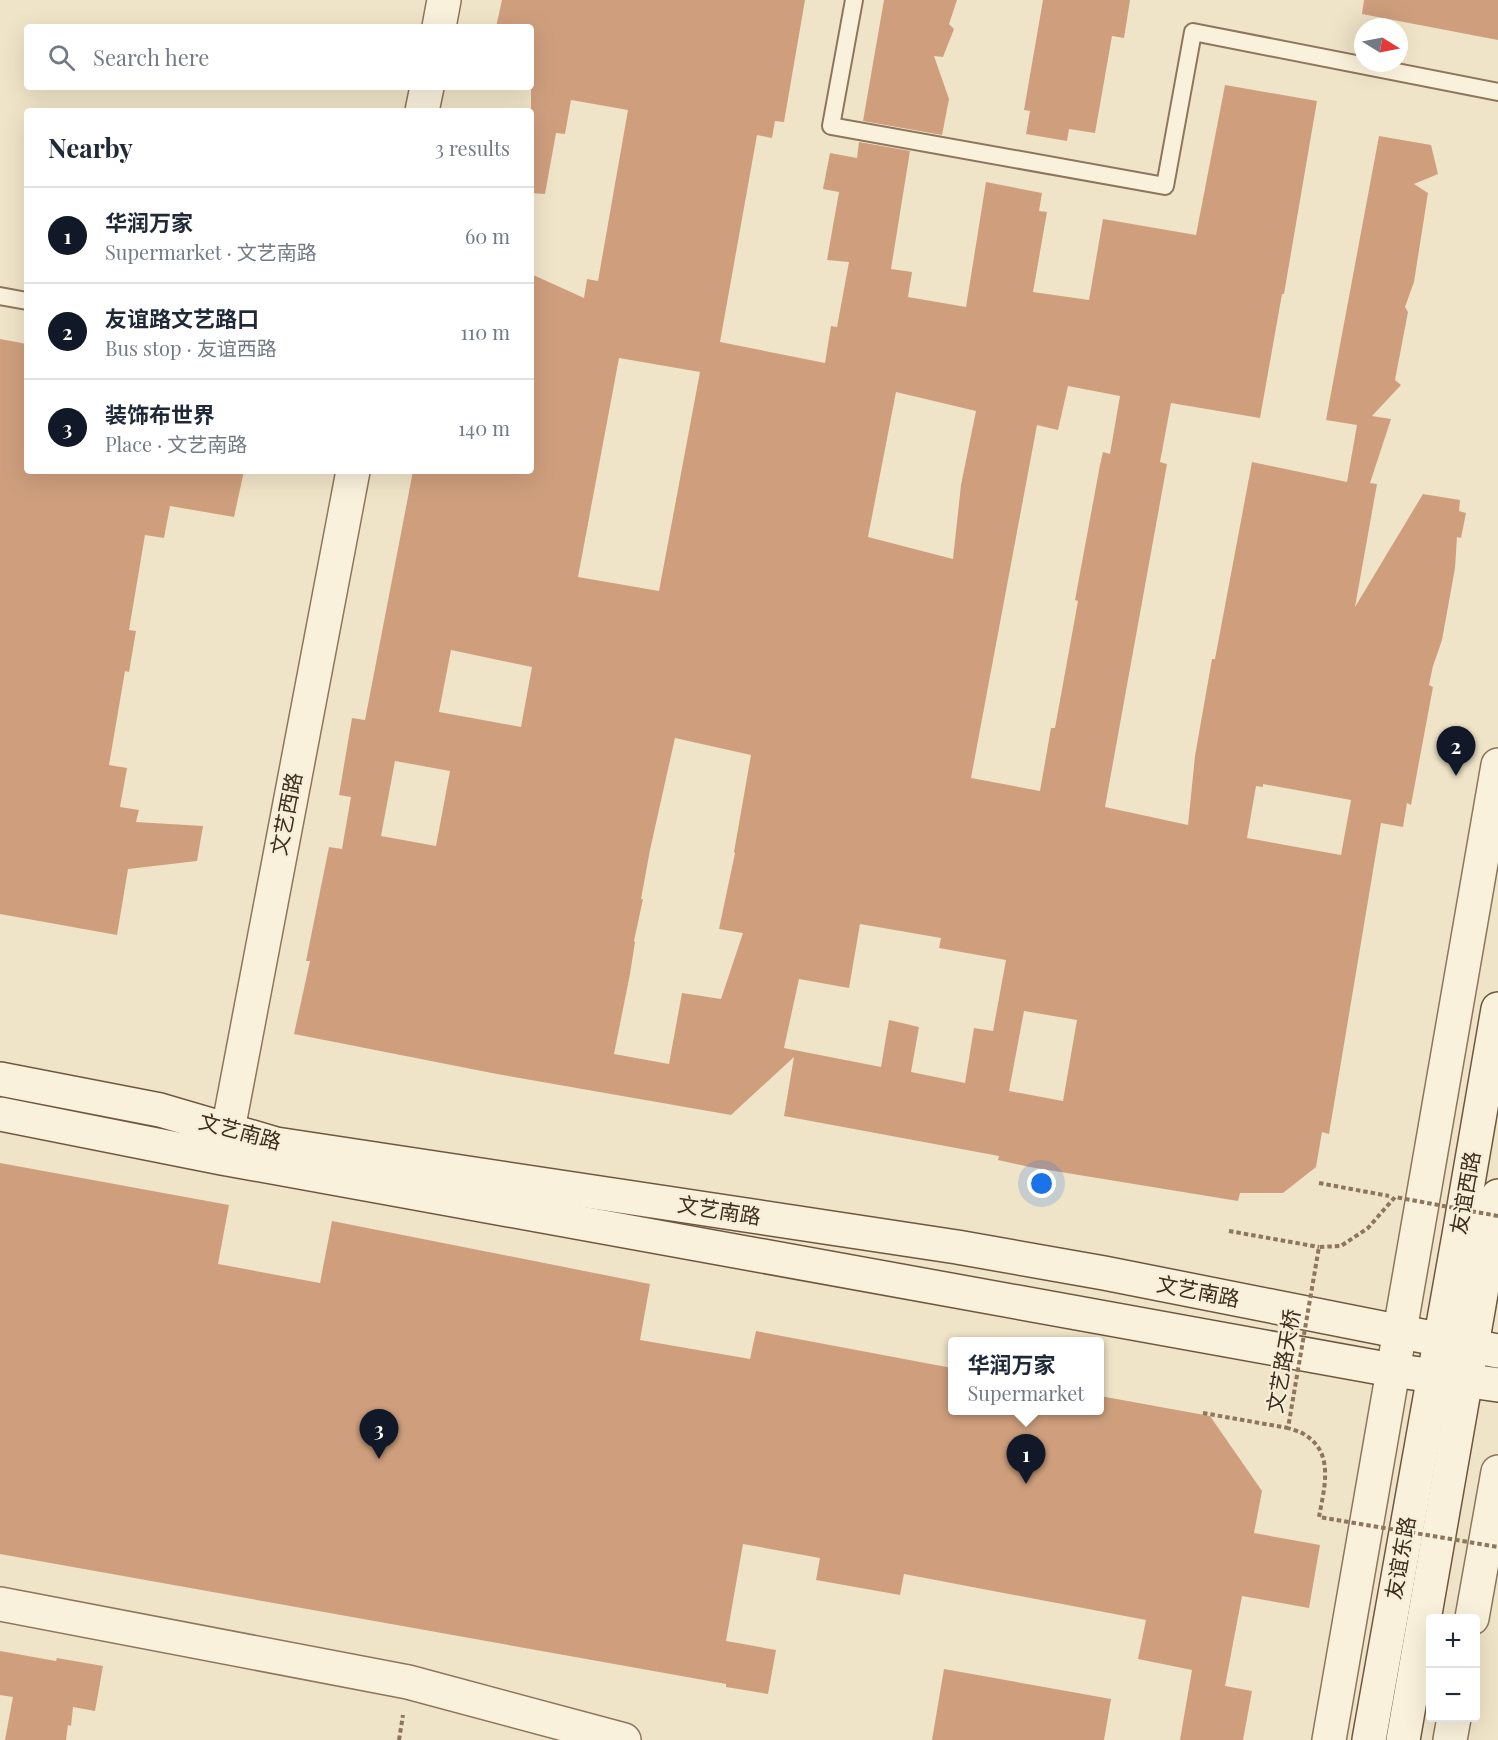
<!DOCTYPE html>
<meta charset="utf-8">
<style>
body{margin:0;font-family:"Playfair Display","Noto Sans SC",serif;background:#f2f2f3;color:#1f2937}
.controls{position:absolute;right:18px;bottom:18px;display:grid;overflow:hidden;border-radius:6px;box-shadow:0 6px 24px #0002}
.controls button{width:54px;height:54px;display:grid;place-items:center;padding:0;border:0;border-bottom:2px solid #e0e1e3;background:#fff;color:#1f2937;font:30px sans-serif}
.compass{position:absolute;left:1354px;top:18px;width:54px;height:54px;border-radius:50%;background:#fff;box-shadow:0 6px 24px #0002;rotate:100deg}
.you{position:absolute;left:1042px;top:1184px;width:21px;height:21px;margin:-15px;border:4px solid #fff;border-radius:50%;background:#1a73e8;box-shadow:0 0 0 9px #1a73e833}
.badge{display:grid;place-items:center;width:39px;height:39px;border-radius:50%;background:#111827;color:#fff;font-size:20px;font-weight:700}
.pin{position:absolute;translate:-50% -50px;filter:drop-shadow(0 2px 3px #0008)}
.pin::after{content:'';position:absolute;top:32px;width:21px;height:18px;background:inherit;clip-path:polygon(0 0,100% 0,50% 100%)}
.popup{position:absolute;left:948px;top:1337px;width:156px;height:78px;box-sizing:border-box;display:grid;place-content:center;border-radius:6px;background:#fff;filter:drop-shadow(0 2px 4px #0005);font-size:20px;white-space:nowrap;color:#747a83}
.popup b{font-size:22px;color:#1f2937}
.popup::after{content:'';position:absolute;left:50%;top:100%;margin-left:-12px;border:12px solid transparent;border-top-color:#fff}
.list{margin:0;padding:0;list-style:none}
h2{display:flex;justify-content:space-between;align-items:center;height:78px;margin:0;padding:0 24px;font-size:26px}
h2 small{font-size:20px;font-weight:400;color:#747a83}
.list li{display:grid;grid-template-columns:39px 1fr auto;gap:18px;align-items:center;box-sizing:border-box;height:96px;padding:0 24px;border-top:2px solid #e0e1e3}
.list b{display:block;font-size:22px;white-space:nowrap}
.list p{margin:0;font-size:20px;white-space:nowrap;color:#747a83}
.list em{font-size:20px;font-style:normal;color:#747a83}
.icon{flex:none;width:33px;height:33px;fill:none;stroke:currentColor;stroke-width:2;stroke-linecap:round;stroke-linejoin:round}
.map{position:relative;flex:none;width:1498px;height:1740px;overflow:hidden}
.search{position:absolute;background:#fff;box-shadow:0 6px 24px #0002;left:24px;top:24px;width:510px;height:66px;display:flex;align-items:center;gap:15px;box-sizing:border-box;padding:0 21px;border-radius:6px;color:#747a83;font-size:22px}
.panel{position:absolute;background:#fff;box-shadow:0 6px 24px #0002;left:24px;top:108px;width:510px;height:366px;border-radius:6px}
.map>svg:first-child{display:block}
.building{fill:#cf9f7d;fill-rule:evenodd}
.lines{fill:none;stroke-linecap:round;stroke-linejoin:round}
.service-casing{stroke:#8d765c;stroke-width:20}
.minor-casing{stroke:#8d765c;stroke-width:36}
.tertiary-casing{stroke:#8d765c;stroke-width:36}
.secondary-casing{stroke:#6f573f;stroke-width:36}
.path{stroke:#8d765c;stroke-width:4;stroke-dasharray:4.5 3;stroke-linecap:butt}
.service{stroke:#faf1dc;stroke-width:16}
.minor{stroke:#faf1dc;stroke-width:33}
.tertiary{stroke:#faf1dc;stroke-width:33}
.secondary{stroke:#faf1dc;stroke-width:33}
.path-bridge{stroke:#8d765c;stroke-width:4;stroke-dasharray:4.5 3;stroke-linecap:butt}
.labels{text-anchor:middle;stroke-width:4.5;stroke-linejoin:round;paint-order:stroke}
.street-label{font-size:21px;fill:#3d2e20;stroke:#f7eed8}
</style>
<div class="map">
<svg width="1498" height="1740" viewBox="0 0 1498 1740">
<rect width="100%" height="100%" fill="#f0e4c8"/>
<g class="building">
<path d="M502,0h303l-21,122 -9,-1 -3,17 -15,-3 -37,207 105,21 6,-37 6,1 12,-65 -22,-2 12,-68 -16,-3 7,-36 27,5 2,-16 51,9 -19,118 21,3 -4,25 58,10 20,-125 56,11 -3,18 8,1 -14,80 56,8 14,-81 93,16 29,-150 92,16 -33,193h-2l-22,124 -89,-15 -11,59 7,2 -62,343 83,18 7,-69 17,-97h3l37,-197 95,20 10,-57 -31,-5 53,-284 52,9 7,29 -24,10 14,9 -14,89 -9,25 3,5 -13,68 6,5 -29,31 19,3 -21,64 7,1 -22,123 68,-113 37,6 -1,11 7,2 -5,25 -4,-1 -2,31 -13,72 -9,26 -4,19 4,2 -22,118 -4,-2 -4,24 -22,-4 -52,311 -7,-2 -6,35 -33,26h-43l-2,8 -208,-34 -32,-7 1,-4 -215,-40 10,-59 -63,58 -234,-41 -203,-40 16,-73h-4l23,-114 13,2 9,-52 -12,-2 13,-77 13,2 48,-249h118v-197l53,24 3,-19 11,2 30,-171 -57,-10 -6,34 -9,-1 -11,61 -14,-1v-166h-35zM619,358l81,14 -41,219 -81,-14zM1068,386l52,10 -10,58 -7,-2 -3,13 -25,135 3,1 -23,127h-4l-11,63 -69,-13 66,-353 21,5zM896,392l80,19 -15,74 -8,74 -85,-22zM451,650l81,17 -11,60 -82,-15zM675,738l76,17 -17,97 1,1 -16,76 24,4 -22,66 -39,-6 -13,71 -55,-10 16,-80 5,-32 -1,-1 9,-42h-2l9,-49zM395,761l55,10 -14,75 -55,-10zM1263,784l88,16 -10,55 -94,-17 9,-52 7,1zM860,924l81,14 -2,10 67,12 -13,71 -19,-3 -9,55 -54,-11 8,-45 -30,-7 -8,47 -97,-19 15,-69 50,9zM1024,1011l53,9 -14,81 -54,-10z"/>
<polygon points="884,0 957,0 949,24 954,29 943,57 934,56 949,99 942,135 863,121"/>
<polygon points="1043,0 1130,0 1124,38 1112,36 1095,133 1069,129 1067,141 1026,134 1030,111 1024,110"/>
<polygon points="1364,0 1498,0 1498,40 1362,14"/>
<polygon points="0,339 27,344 27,471 244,471 234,517 170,506 164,538 145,535 129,630 136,631 129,672 125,671 109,765 127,768 120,807 139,810 136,822 203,826 197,861 128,869 117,935 0,914"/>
<polygon points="0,1163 229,1205 218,1264 320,1283 332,1221 650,1284 640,1340 750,1359 756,1331 952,1368 952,1410 1100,1410 1100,1396 1210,1416 1262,1491 1254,1533 1320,1545 1309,1608 1242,1596 1225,1686 1252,1691 1243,1740 1180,1740 1192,1670 1138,1659 1146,1620 904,1574 900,1595 816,1580 820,1558 743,1544 726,1641 776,1650 768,1694 726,1687 726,1684 0,1554"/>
<polygon points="0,1651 56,1661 57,1658 103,1666 95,1711 73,1707 71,1726 68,1725 66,1740 5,1740 13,1697 0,1695"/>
<polygon points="944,1669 1111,1699 1104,1740 932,1740"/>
</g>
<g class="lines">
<defs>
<g id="service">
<polyline points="854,0 831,126 1165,186 1193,32 1498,92"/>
<polyline points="0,296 27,301"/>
</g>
<g id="minor">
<polyline points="439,27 444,0"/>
<polyline points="422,111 427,87"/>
<polyline points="223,1156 353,471"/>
<polyline points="0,1604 408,1682 624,1740"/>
</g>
<g id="tertiary">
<polyline points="1472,1618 1498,1472"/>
<polyline points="1329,1740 1498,765"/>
<polyline points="1450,1740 1454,1718"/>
</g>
<g id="secondary">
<polyline points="0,1079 160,1110 276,1144 957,1247 1104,1273 1498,1351"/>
<polyline points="0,1114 222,1158 1392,1370 1498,1385"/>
<path d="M1369,1740c43,-244 88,-487 129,-731"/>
<polyline points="1403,1740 1498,1196"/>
</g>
</defs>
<use href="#service" class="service-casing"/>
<use href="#minor" class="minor-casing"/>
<use href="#tertiary" class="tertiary-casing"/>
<use href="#secondary" class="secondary-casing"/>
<g class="path">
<polyline points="1319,1183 1389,1196"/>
<polyline points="1229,1231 1319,1247"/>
<polyline points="1203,1413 1288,1428"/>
<polyline points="399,1740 403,1715"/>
</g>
<use href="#service" class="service"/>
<use href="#minor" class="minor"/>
<use href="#tertiary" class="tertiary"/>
<use href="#secondary" class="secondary"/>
<path class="path-bridge" d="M1498,1216l-103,-19 -27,31 -27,18 -22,1 -31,181c5,2 12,3 17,7 30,18 19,54 14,82l179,30"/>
</g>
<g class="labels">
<g class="street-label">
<text transform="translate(287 814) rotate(-79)" y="7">文艺西路</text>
<text transform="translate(240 1132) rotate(15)" y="7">文艺南路</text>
<text transform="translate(1466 1193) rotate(-80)" y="7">友谊西路</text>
<text transform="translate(719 1211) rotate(9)" y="7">文艺南路</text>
<text transform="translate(1198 1292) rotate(11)" y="7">文艺南路</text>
<text transform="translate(1284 1361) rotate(-80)" y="7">文艺路天桥</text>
<text transform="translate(1401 1558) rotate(-80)" y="7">友谊东路</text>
</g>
</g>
</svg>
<div class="controls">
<button>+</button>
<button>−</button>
</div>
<svg class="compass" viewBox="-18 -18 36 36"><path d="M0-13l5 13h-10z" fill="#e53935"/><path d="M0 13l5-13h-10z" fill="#747a83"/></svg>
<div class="you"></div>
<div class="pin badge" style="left:1026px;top:1484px">1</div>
<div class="popup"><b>华润万家</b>Supermarket</div>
<div class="pin badge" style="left:1456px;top:776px">2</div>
<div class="pin badge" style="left:379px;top:1459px">3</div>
<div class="search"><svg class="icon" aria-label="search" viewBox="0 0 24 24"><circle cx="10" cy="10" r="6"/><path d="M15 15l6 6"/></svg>Search here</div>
<section class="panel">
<h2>Nearby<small>3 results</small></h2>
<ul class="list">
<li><span class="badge">1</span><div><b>华润万家</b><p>Supermarket · 文艺南路</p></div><em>60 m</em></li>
<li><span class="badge">2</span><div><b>友谊路文艺路口</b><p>Bus stop · 友谊西路</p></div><em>110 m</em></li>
<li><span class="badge">3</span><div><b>装饰布世界</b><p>Place · 文艺南路</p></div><em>140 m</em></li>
</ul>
</section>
</div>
